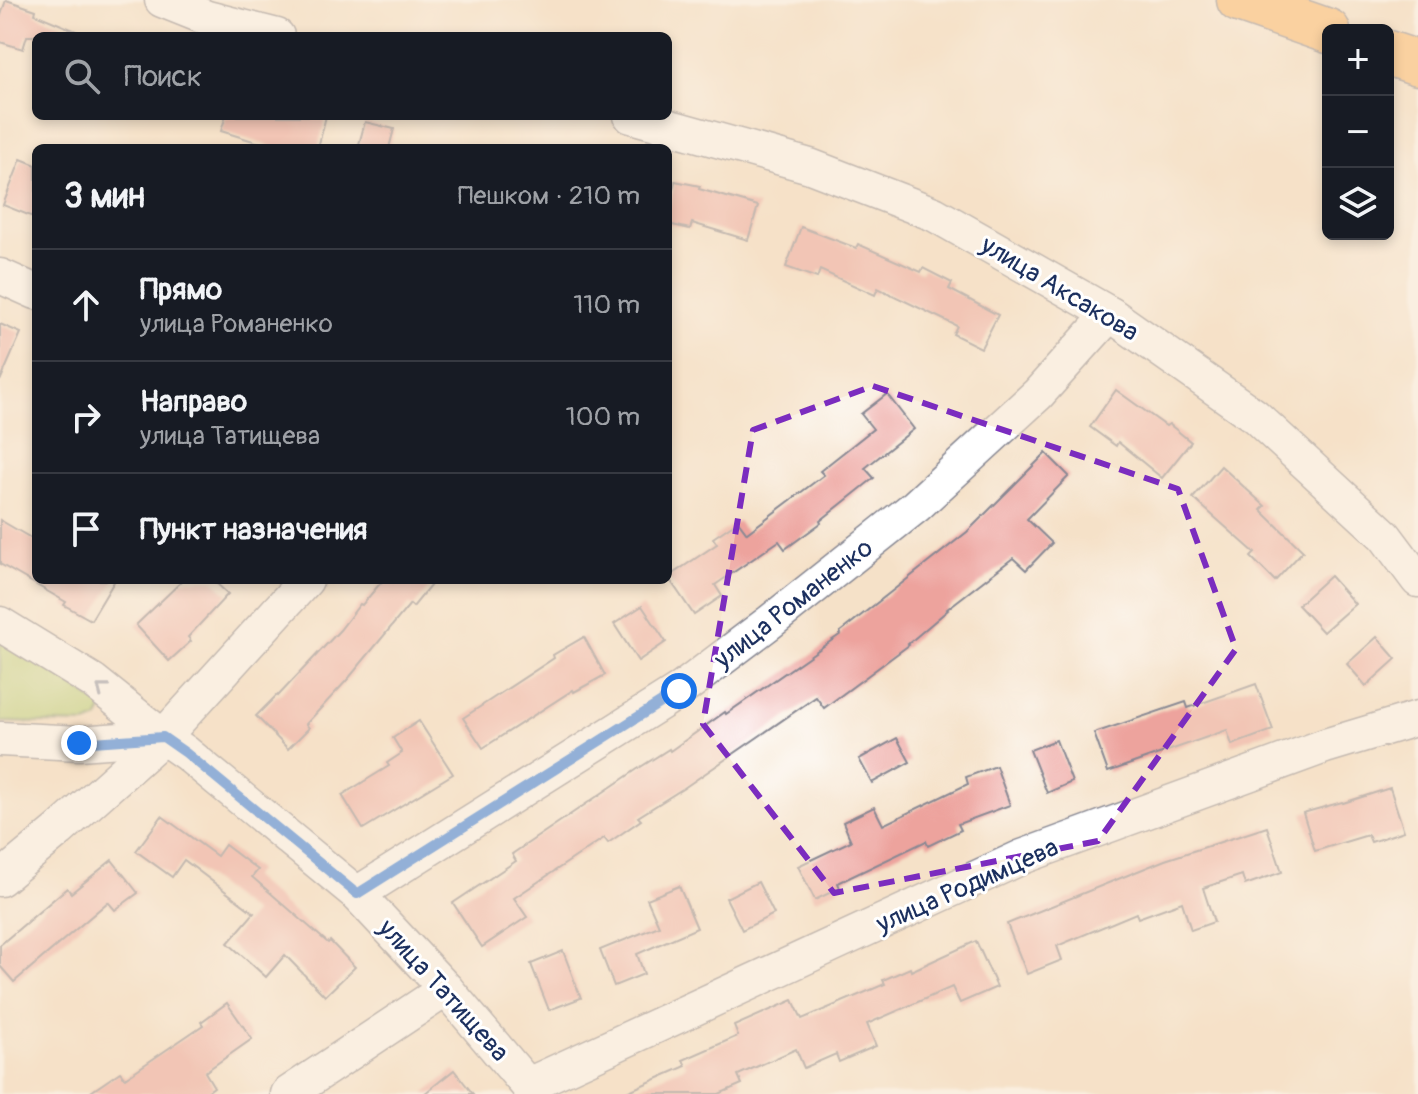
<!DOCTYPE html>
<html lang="ru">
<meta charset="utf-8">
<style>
body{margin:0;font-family:Pangolin,sans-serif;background:#20242c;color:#f1f3f6}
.controls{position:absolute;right:24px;top:24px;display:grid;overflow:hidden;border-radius:12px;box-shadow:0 4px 12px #0003}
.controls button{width:72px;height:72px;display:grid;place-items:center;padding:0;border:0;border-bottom:2px solid #363941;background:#171b24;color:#f1f3f6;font:40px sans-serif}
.stop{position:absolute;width:24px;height:24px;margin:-18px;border:6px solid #1a73e8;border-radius:50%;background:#fff}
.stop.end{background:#1a73e8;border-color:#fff;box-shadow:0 2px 8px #0008}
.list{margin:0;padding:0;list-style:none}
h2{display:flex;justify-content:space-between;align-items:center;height:104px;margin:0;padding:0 32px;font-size:34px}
h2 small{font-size:26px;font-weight:400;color:#9ea1a6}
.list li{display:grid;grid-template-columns:52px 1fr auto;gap:24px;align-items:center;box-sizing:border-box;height:112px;padding:0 32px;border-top:2px solid #363941}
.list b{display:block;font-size:30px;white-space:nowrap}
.list p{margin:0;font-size:26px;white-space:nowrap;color:#9ea1a6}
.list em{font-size:26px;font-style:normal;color:#9ea1a6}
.icon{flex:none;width:44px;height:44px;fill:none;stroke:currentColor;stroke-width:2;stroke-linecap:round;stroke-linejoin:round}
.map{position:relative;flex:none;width:1418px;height:1094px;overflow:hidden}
.search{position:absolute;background:#171b24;box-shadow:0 4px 12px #0003;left:32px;top:32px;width:640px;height:88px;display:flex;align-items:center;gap:20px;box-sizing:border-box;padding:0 28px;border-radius:12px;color:#9ea1a6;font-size:30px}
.panel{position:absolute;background:#171b24;box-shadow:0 4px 12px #0003;left:32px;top:144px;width:640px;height:440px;border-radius:12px}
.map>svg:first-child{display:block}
.green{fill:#b8d379;stroke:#6a816c;stroke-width:2}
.building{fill:#eda39d}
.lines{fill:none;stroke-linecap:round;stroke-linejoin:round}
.minor-casing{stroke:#888893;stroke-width:37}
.highway-casing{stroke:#888893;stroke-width:47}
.minor{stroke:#fff;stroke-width:34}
.highway{stroke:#febc70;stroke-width:44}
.oneway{stroke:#8d97ae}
.route{stroke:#1a73e8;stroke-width:10}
.marked{fill:none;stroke:#7b2cbf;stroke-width:6;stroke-dasharray:16 10;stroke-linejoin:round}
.labels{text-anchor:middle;stroke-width:6;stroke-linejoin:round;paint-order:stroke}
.street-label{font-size:26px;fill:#1b2f5e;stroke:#fff}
</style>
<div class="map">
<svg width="1418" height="1094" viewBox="0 0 1418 1094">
<rect width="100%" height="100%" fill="#fff"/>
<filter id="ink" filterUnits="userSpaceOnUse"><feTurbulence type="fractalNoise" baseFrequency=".0125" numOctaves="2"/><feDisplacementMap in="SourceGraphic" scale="16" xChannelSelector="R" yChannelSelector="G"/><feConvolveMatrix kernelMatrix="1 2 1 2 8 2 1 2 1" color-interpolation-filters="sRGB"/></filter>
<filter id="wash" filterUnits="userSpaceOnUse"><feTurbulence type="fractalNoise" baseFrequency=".006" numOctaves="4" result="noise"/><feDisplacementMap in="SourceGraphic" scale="32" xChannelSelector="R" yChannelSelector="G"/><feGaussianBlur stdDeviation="1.8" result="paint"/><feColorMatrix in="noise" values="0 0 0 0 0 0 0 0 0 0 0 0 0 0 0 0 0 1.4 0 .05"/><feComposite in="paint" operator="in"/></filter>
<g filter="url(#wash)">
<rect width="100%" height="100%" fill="#f5e1c8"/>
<polygon class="green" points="0,634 103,707 98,719 86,724 0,722"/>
<g id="blocks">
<g class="building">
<polygon points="6,0 36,10 35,14 88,36 27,36 23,49 0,42 0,18"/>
<polygon points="226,116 326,116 318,148 276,148 221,131"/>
<polygon points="365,122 394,129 389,148 358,148"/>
<polygon points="21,159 36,165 36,218 3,205"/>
<polygon points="675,181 700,186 699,189 758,206 748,240 692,223 690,229 668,224 668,212"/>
<polygon points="801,227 856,248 858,244 921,272 923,268 952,283 949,289 998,315 981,348 953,334 957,326 878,288 875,295 820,270 817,278 786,267"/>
<polygon points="0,324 21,333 0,381"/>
<polygon points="1116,390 1166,426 1169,424 1191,442 1162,478 1118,442 1116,446 1090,427"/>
<polygon points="887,394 914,429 865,468 874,478 820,521 821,523 785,549 779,541 715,585 722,596 694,615 668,577 717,544 713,538 738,521 747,533 824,475 820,471 873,429 861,414"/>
<polygon points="1046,453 1069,476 1027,519 1052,543 1026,570 1013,558 947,609 948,610 908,644 909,645 824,708 816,697 684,788 638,817 641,820 608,843 604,838 514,898 527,917 482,947 453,903 516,861 512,854 639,768 669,749 670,751 725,712 726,714 841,634 840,632 967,532"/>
<polygon points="1221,466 1265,506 1261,510 1303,551 1275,581 1251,557 1255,553 1193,498"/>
<polygon points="0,520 36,541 36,580 115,580 91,620 64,605 66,602 0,564"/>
<polygon points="1330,576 1355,604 1323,632 1298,605"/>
<polygon points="183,580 213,580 228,594 188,637 191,641 169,661 136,625"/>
<polygon points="383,580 435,580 413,607 410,604 348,679 306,724 309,728 288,749 256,716 277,695 278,696 340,630 360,604 362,605"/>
<polygon points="642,606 666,642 638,661 614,624"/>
<polygon points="584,637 605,675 574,692 573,690 483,748 463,718 554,658 553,655"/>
<polygon points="1377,637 1396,659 1366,686 1347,664"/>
<polygon points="1256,684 1273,730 1232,745 1227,730 1108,772 1094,733 1186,702 1188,708"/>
<polygon points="419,721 453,774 363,829 342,795 389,766 387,763 402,753 393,738"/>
<polygon points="897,738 910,762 872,783 859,759"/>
<polygon points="1056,740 1072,782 1047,793 1030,750"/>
<polygon points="996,766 1010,805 958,824 961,830 928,846 926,841 838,883 840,888 815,900 798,866 851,841 843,822 874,807 883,825 968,784 966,777"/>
<polygon points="1390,788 1404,831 1371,842 1368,835 1315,851 1303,813 1342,802 1343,803"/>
<polygon points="162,816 217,856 225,845 258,870 252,877 328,943 330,941 355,967 325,996 285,955 266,977 228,943 254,913 184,860 172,877 136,851"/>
<polygon points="1267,827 1282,872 1245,885 1242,875 1203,888 1214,922 1191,930 1182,902 1138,918 1136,913 1057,946 1062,960 1027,974 1007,924 1165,860"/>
<polygon points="112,860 138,893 115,910 108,902 14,982 0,966 0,945 67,888 71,893"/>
<polygon points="758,882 774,914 742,930 726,898"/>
<polygon points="679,886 697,928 637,954 644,974 614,986 600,950 659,926 647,899"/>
<polygon points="976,941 997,987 960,1003 952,987 867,1024 876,1046 839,1062 836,1054 804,1068 796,1049 738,1075 742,1084 719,1094 622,1094 686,1066 683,1060 738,1036 734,1026 793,1000 802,1019 885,984 883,980 910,968 911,971"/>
<polygon points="563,951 581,998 549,1010 531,964"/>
<polygon points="227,1003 252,1039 205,1072 214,1087 204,1094 88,1094 120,1072 125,1078 203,1025 201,1022"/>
<polygon points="454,1070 473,1094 424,1094"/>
</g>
</g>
</g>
<g filter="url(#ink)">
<use href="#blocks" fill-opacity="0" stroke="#888893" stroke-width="2"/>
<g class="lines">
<defs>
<g id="minor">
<polyline points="162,0 207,18 277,36"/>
<polyline points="631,116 810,166 934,214 1110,314 1255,416 1385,536 1418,580"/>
<polyline points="0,276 36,292"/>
<polyline points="0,624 93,681 163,737 186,753 357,894 446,989 535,1094"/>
<polyline points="0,739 79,743 163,737"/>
<polyline points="0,879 59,830 163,737 306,580"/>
<polyline points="357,894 679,691 770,622 916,506 1038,394 1110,314"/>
<polyline points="528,1085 1022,857 1325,746 1418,718"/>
<polyline points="288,1094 446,989"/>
</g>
<g id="highway">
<polyline points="1239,0 1328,31"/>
<polyline points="1388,53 1418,63"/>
</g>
</defs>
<use href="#minor" class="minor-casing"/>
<use href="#highway" class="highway-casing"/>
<use href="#minor" class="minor"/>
<use href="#highway" class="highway"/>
</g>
<defs><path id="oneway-chevron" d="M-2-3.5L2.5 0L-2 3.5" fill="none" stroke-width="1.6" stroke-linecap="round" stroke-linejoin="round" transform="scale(2)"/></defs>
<use class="oneway" href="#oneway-chevron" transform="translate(102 689) rotate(-142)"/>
</g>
<g class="lines" filter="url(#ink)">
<polyline class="route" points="79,743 163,737 186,753 357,894 679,691"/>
</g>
<path d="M0 0H1418V1094H0ZM873,386l305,103 58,160 -138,192 -264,52 -131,-169 50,-294z" fill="#f5e1c8" fill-opacity=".55" fill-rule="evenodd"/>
<path class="marked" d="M873,386l305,103 58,160 -138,192 -264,52 -131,-169 50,-294z"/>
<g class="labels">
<g class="street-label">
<text transform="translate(1060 288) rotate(31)" y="9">улица Аксакова</text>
<text transform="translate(793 603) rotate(-38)" y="9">улица Романенко</text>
<text transform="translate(967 885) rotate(-24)" y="9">улица Родимцева</text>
<text transform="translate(444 990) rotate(48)" y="9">улица Татищева</text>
</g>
</g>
</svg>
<div class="controls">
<button>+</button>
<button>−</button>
<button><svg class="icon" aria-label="layers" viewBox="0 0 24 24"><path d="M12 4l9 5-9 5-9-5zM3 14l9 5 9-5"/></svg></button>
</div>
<div class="stop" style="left:679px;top:691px"></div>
<div class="stop end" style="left:79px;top:743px"></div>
<div class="search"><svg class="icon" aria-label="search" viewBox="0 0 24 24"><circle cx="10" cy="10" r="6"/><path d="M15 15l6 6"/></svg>Поиск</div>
<section class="panel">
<h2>3 мин<small>Пешком · 210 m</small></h2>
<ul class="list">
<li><svg class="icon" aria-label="ahead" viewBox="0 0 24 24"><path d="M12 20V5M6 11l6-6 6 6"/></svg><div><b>Прямо</b><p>улица Романенко</p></div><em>110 m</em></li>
<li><svg class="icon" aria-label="right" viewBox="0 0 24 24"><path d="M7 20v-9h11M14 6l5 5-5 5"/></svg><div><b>Направо</b><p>улица Татищева</p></div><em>100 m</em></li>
<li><svg class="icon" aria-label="arrive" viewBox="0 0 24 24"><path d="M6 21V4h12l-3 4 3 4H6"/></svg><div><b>Пункт назначения</b></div></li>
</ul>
</section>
</div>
